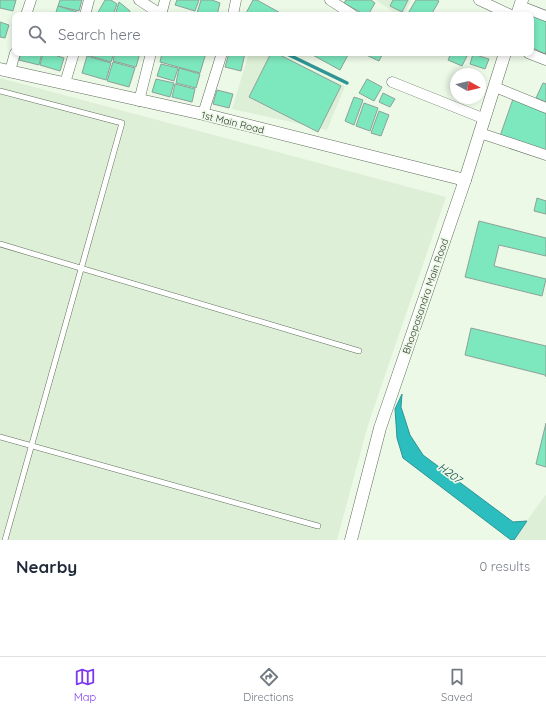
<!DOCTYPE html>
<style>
body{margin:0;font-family:Quicksand,sans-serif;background:#f2f2f3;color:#1f2937}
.compass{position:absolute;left:450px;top:68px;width:36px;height:36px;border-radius:50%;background:#fff;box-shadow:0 2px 6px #0003;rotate:98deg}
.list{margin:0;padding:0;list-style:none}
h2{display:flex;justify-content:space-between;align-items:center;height:52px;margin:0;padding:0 16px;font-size:17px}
h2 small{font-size:13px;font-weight:400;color:#747a83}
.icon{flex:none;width:22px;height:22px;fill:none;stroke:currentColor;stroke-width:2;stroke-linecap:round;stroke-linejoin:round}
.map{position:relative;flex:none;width:546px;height:540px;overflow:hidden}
.search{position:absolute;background:#fff;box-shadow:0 2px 6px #0003;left:12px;right:12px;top:12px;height:44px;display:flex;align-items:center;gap:10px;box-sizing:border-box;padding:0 14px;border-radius:8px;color:#747a83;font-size:15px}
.sheet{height:116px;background:#fff}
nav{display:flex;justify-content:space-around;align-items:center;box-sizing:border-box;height:56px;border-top:1px solid #e0e1e3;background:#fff;font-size:11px;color:#747a83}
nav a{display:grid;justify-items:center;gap:2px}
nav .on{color:#7c3aed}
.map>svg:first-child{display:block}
.built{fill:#ddefd6}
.water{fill:#2cbdbf;stroke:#2e9494}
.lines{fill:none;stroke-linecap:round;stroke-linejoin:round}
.stream{stroke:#2e9494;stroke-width:3.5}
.building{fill:#7de7be;stroke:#8ca198}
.service-casing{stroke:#626d5d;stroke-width:6}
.minor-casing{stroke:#626d5d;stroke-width:11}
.tertiary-casing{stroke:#626d5d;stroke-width:13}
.service{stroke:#fff;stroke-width:5}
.minor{stroke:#fff;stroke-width:10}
.tertiary{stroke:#fff;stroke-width:12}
.labels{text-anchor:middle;stroke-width:3.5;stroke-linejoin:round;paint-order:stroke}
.street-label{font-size:10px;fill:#31362f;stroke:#ecf9e7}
.water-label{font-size:11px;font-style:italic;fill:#004040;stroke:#ecf9e7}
</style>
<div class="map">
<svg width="546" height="540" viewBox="0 0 546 540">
<rect width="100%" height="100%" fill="#ecf9e7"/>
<g class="built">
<polygon points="376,0 411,0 404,15 398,15"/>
<polygon points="249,53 277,53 345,86 327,130 232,109"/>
<polygon points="0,78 446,197 368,425 337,540 0,540"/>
<polygon points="546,495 546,540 514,540 538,505"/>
</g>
<polygon class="water" points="402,394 401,407 410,435 423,455 513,522 527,521 514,540 511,540 403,458 397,438 395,409"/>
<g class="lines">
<polyline class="stream" points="285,53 347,83"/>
</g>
<g class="building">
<polygon points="0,0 16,0 13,11 0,8"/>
<polygon points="60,0 82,0 79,11 58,6"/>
<polygon points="105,0 111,0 117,4 113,15 99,15 97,14"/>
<polygon points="177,0 199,0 195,11 175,5"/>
<polygon points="201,0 212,0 220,3 217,15 203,15 197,13"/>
<polygon points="253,0 257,0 284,15 245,15"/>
<polygon points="346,0 371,0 375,3 368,15 365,15 344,3"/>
<polygon points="393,0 408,0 402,12 390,6"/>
<polygon points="416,0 437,0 439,1 431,15 407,15"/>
<polygon points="119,2 130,11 129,15 115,15"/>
<polygon points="58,6 77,12 76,15 55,15"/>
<polygon points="529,14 546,20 546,51 545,54 531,47 531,15"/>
<polygon points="0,22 9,25 5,38 0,37"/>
<polygon points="21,53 42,53 39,65 19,60"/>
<polygon points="43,53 48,53 64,58 60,71 40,65"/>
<polygon points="87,53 114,53 111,62 87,55"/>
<polygon points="115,53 140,53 136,67 113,61"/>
<polygon points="162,53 206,53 200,73 160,62"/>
<polygon points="229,53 245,53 241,71 225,67"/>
<polygon points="271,53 276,53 341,86 318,132 249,97"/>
<polygon points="309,53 349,53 340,70"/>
<polygon points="365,53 383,53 379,61 364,54"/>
<polygon points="451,53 459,53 467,56 462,66 448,60"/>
<polygon points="473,54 489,59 485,69 470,64"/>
<polygon points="87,56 111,63 106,80 82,73"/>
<polygon points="113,62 135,68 129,87 107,81"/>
<polygon points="161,64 178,68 174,81 157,76"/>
<polygon points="179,68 200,74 196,88 176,83"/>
<polygon points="156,79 174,83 170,97 152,92"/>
<polygon points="367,79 382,87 374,101 359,93"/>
<polygon points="543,83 546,84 546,102 536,98"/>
<polygon points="175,84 195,89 192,102 172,97"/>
<polygon points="217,90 233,94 229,108 213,104"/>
<polygon points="383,93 395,99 390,107 379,102"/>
<polygon points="354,97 363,100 354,125 345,121"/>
<polygon points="513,99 546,111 546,152 500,136"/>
<polygon points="364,103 378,108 370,131 356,126"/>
<polygon points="379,111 389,115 381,136 371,133"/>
<polygon points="537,198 546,201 546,214 534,211"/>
<polygon points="479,221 546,238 546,256 499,245 494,266 546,279 542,296 465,277"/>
<polygon points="471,328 546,346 546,377 545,375 465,355"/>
<polygon points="546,423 546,467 536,464"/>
</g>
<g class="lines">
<defs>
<g id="service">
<polyline points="0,91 122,123 5,540"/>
<polyline points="0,244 359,351"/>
<polyline points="0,437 318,526"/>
</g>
<g id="minor">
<polyline points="139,0 162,15"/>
<polyline points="330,0 353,15"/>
<polyline points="479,0 511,15"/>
<polyline points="520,6 546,16"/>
<polyline points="26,15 31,0"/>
<polyline points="85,15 89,0"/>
<polyline points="161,15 165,0"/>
<polyline points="233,15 236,0"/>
<polyline points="528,53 546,60"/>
<polyline points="10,71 15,53"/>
<polyline points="392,82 485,119"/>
<polyline points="65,83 74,53"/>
<polyline points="495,87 546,108"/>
<polyline points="139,101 151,53"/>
<polyline points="203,114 222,53"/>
<polyline points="480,133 546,155"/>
</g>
<g id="tertiary">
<polyline points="517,15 522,0"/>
<polyline points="0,69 203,114 465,180"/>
<polyline points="351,540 380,428 465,180 505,53"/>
</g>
</defs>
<use href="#service" class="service-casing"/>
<use href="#minor" class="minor-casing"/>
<use href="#tertiary" class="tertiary-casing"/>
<use href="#service" class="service"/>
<use href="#minor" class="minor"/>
<use href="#tertiary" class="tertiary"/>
</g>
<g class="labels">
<g class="street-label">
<text transform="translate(233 122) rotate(14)" y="4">1st Main Road</text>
<text transform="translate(425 296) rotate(-71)" y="4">Bhoopasandra Main Road</text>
</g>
<g class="water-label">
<text transform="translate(450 473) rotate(37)" y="4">H207</text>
</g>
</g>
</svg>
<svg class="compass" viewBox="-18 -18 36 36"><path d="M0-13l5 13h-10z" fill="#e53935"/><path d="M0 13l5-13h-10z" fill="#747a83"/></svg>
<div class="search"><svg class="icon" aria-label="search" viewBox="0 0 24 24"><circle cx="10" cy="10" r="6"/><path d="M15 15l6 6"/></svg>Search here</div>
</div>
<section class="sheet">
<h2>Nearby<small>0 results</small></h2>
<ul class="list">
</ul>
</section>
<nav>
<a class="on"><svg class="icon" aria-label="map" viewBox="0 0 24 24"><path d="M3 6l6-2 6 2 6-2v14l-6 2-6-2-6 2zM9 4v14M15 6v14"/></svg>Map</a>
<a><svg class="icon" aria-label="directions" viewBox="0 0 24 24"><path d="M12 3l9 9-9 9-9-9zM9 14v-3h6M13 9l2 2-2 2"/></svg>Directions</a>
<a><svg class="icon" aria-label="saved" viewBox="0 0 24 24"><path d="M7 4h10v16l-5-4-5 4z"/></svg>Saved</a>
</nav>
